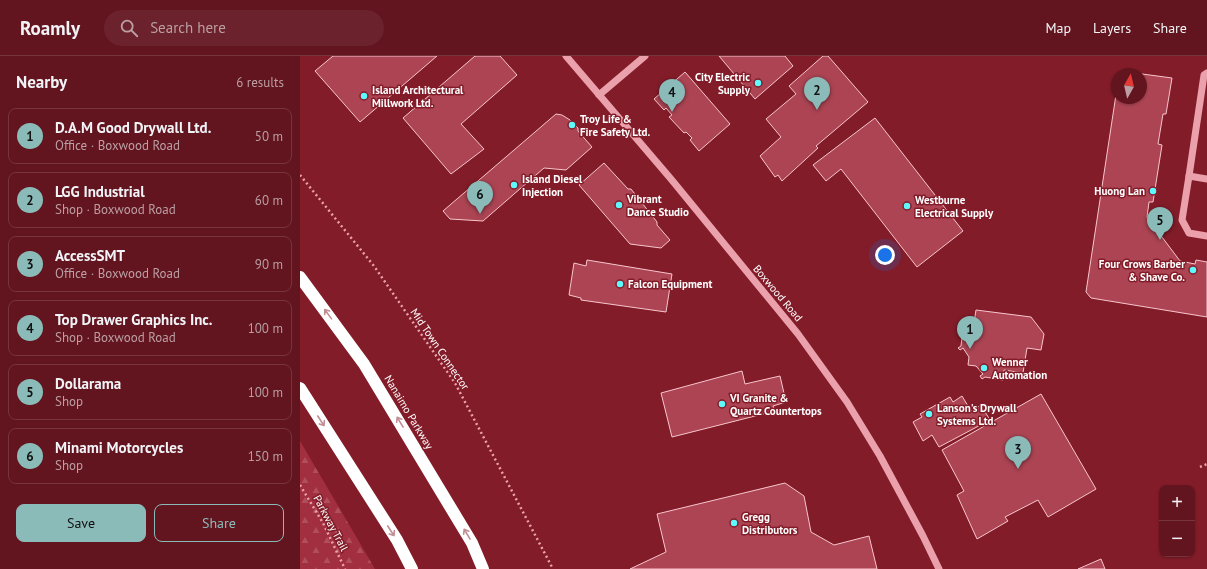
<!DOCTYPE html>
<meta charset="utf-8">
<style>
body{margin:0;font-family:"PT Sans",sans-serif;background:#6b222c;color:#f1f3f6}
.controls{position:absolute;right:12px;bottom:12px;display:grid;overflow:hidden;border-radius:8px;box-shadow:0 1px 3px #0004}
.controls button{width:36px;height:36px;display:grid;place-items:center;padding:0;border:0;border-bottom:1px solid #76343d;background:#62151f;color:#f1f3f6;font:20px sans-serif}
.compass{position:absolute;left:811px;top:12px;width:36px;height:36px;border-radius:50%;background:#62151f;box-shadow:0 1px 3px #0004;rotate:8deg}
.you{position:absolute;left:585px;top:199px;width:14px;height:14px;margin:-10px;border:3px solid #fff;border-radius:50%;background:#1a73e8;box-shadow:0 0 0 6px #1a73e833}
.badge{display:grid;place-items:center;width:26px;height:26px;border-radius:50%;background:#8bbbb9;color:#111;font-size:13px;font-weight:700}
.pin{position:absolute;translate:-50% -33px;filter:drop-shadow(0 1px 2px #0008)}
.pin::after{content:'';position:absolute;top:21px;width:14px;height:12px;background:inherit;clip-path:polygon(0 0,100% 0,50% 100%)}
.list{margin:0;padding:0;list-style:none}
h2{display:flex;justify-content:space-between;align-items:center;height:52px;margin:0;padding:0 16px;font-size:17px}
h2 small{font-size:13px;font-weight:400;color:#bb9fa4}
.list li{display:grid;grid-template-columns:26px 1fr auto;gap:12px;align-items:center;box-sizing:border-box;height:56px;margin:0 8px 8px;padding:0 8px;border:1px solid #76343d;border-radius:8px}
.list b{display:block;font-size:15px;white-space:nowrap}
.list p{margin:0;font-size:13px;white-space:nowrap;color:#bb9fa4}
.list em{font-size:13px;font-style:normal;color:#bb9fa4}
.actions{display:flex;gap:8px;padding:12px 16px}
.actions a{flex:1;padding:9px 0;border:1px solid #8bbbb9;border-radius:8px;text-align:center;font-size:14px;color:#8bbbb9}
.actions .main{background:#8bbbb9;color:#111}
.icon{flex:none;width:22px;height:22px;fill:none;stroke:currentColor;stroke-width:2;stroke-linecap:round;stroke-linejoin:round}
.map{position:relative;flex:none;width:907px;height:513px;overflow:hidden}
header{display:flex;align-items:center;gap:24px;box-sizing:border-box;height:56px;padding:0 20px;background:#62151f;border-bottom:1px solid #76343d}
header strong{font-size:19px}
nav{display:flex;gap:22px;margin-inline-start:auto;font-size:14px}
.search{width:280px;height:36px;background:#6b222c;display:flex;align-items:center;gap:10px;box-sizing:border-box;padding:0 14px;border-radius:22px;color:#bb9fa4;font-size:15px}
main{display:flex}
aside{flex:1;background:#62151f}
.map>svg:first-child{display:block}
.forest{fill:url(#forest-firs)}
.building{fill:#ac4453;stroke:#f8c6ce}
.lines{fill:none;stroke-linecap:round;stroke-linejoin:round}
.path{stroke:#eba1ac;stroke-width:2.5;stroke-dasharray:2 3;stroke-linecap:butt}
.minor{stroke:#eba1ac;stroke-width:7}
.highway{stroke:#fff;stroke-width:12}
.oneway{stroke:#c18e94}
.poi-dot{fill:#5ef9fc;stroke:#831c29;stroke-width:1.5}
.labels{text-anchor:middle;stroke-width:3;stroke-linejoin:round;paint-order:stroke}
.poi-label{font-size:11px;font-weight:bold;fill:#fff;stroke:#831c29;text-anchor:start}
.street-label{font-size:11px;fill:#fff;stroke:#831c29}
</style>
<header>
<strong>Roamly</strong>
<div class="search"><svg class="icon" aria-label="search" viewBox="0 0 24 24"><circle cx="10" cy="10" r="6"/><path d="M15 15l6 6"/></svg>Search here</div>
<nav><a>Map</a><a>Layers</a><a>Share</a></nav>
</header>
<main>
<aside>
<h2>Nearby<small>6 results</small></h2>
<ul class="list">
<li><span class="badge">1</span><div><b>D.A.M Good Drywall Ltd.</b><p>Office · Boxwood Road</p></div><em>50 m</em></li>
<li><span class="badge">2</span><div><b>LGG Industrial</b><p>Shop · Boxwood Road</p></div><em>60 m</em></li>
<li><span class="badge">3</span><div><b>AccessSMT</b><p>Office · Boxwood Road</p></div><em>90 m</em></li>
<li><span class="badge">4</span><div><b>Top Drawer Graphics Inc.</b><p>Shop · Boxwood Road</p></div><em>100 m</em></li>
<li><span class="badge">5</span><div><b>Dollarama</b><p>Shop</p></div><em>100 m</em></li>
<li><span class="badge">6</span><div><b>Minami Motorcycles</b><p>Shop</p></div><em>150 m</em></li>
</ul>
<div class="actions"><a class="main">Save</a><a>Share</a></div>
</aside>
<div class="map">
<svg width="907" height="513" viewBox="0 0 907 513">
<defs>
<pattern id="forest-firs" width="22" height="20" patternUnits="userSpaceOnUse"><rect width="22" height="20" fill="#a22f3f"/><path d="M5 1l3.5 6h-7zM16 11l3.5 6h-7z" fill="#b04e5c"/></pattern>
</defs>
<rect width="100%" height="100%" fill="#831c29"/>
<polygon class="forest" points="0,385 75,513 0,513"/>
<g class="building">
<polygon points="33,0 137,0 60,66 15,15"/>
<polygon points="175,0 200,0 217,19 161,68 184,93 151,118 103,62"/>
<polygon points="419,0 485,0 493,10 455,43"/>
<polygon points="523,0 528,0 568,46 516,90 518,92 482,125 478,119 475,121 460,100 481,81 466,63 496,38 489,30"/>
<polygon points="820,15 872,22 866,58 863,58 858,88 862,89 853,146 849,146 847,161 880,205 895,208 896,204 907,206 907,261 791,242 786,236 817,32 817,42 841,42 841,18 819,18"/>
<polygon points="385,16 430,68 399,95 390,84 392,82 386,76 384,77 369,61 372,59 366,52 364,54 354,43"/>
<polygon points="256,58 262,59 270,64 278,72 278,75 292,91 266,114 244,112 183,165 150,163 143,155"/>
<polygon points="575,62 663,175 617,211 541,113 526,125 513,109"/>
<polygon points="304,107 328,133 331,133 357,166 357,169 370,184 361,192 330,188 279,129"/>
<polygon points="287,204 372,218 366,256 281,244 281,242 269,239 274,207 286,210"/>
<polygon points="676,254 731,261 744,278 741,294 727,292 723,317 704,314 703,324 685,321 682,323 680,320 683,318 676,310 668,309 669,301 663,292 660,294 658,292 661,290 663,272 673,273"/>
<polygon points="442,315 445,328 480,320 486,346 473,350 475,355 372,381 361,337"/>
<polygon points="741,338 796,433 748,461 738,444 705,461 708,465 677,483 657,439 664,435 642,394"/>
<polygon points="662,340 671,355 681,349 690,364 639,391 632,379 623,385 613,366 622,361 620,358 650,341 653,346"/>
<polygon points="485,427 504,440 511,476 534,489 569,480 577,513 330,513 366,496 357,458"/>
<polygon points="801,503 805,513 778,513"/>
</g>
<g class="lines">
<g class="path">
<polyline points="0,119 74,210 155,327 253,513"/>
<polyline points="900,411 907,408"/>
<polyline points="0,429 23,467 45,513"/>
</g>
<g class="minor">
<polyline points="266,0 371,123 498,278 547,346 580,400 623,480 639,513"/>
<polyline points="907,17 904,19 889,120 907,123"/>
<polyline points="299,39 345,0"/>
<polyline points="889,120 882,164 889,177 907,180"/>
</g>
<g class="highway">
<polyline points="0,221 64,308 172,487 183,513"/>
<polyline points="0,332 97,484 112,513"/>
</g>
</g>
<defs><path id="oneway-shaft" d="M-6 0H5M1.5-3L5.5 0L1.5 3" fill="none" stroke-width="1.6" stroke-linecap="round" stroke-linejoin="round"/></defs>
<g class="oneway">
<use href="#oneway-shaft" transform="translate(28 258) rotate(-126)"/>
<use href="#oneway-shaft" transform="translate(21 365) rotate(57)"/>
<use href="#oneway-shaft" transform="translate(100 366) rotate(-121)"/>
<use href="#oneway-shaft" transform="translate(91 475) rotate(57)"/>
<use href="#oneway-shaft" transform="translate(167 478) rotate(-121)"/>
</g>
<g class="poi-dot">
<circle cx="458" cy="27" r="4"/>
<circle cx="64" cy="40" r="4"/>
<circle cx="272" cy="69" r="4"/>
<circle cx="214" cy="129" r="4"/>
<circle cx="853" cy="135" r="4"/>
<circle cx="319" cy="149" r="4"/>
<circle cx="607" cy="150" r="4"/>
<circle cx="893" cy="214" r="4"/>
<circle cx="320" cy="228" r="4"/>
<circle cx="684" cy="312" r="4"/>
<circle cx="422" cy="348" r="4"/>
<circle cx="629" cy="358" r="4"/>
<circle cx="434" cy="467" r="4"/>
</g>
<g class="labels">
<g class="poi-label">
<text x="450" y="25" text-anchor="end">City Electric<tspan x="450" dy="13">Supply</tspan></text>
<text x="72" y="38">Island Architectural<tspan x="72" dy="13">Millwork Ltd.</tspan></text>
<text x="280" y="67">Troy Life &amp;<tspan x="280" dy="13">Fire Safety Ltd.</tspan></text>
<text x="222" y="127">Island Diesel<tspan x="222" dy="13">Injection</tspan></text>
<text x="845" y="139" text-anchor="end">Huong Lan</text>
<text x="327" y="147">Vibrant<tspan x="327" dy="13">Dance Studio</tspan></text>
<text x="615" y="148">Westburne<tspan x="615" dy="13">Electrical Supply</tspan></text>
<text x="885" y="212" text-anchor="end">Four Crows Barber<tspan x="885" dy="13">&amp; Shave Co.</tspan></text>
<text x="328" y="232">Falcon Equipment</text>
<text x="692" y="310">Wenner<tspan x="692" dy="13">Automation</tspan></text>
<text x="430" y="346">VI Granite &amp;<tspan x="430" dy="13">Quartz Countertops</tspan></text>
<text x="637" y="356">Lanson's Drywall<tspan x="637" dy="13">Systems Ltd.</tspan></text>
<text x="442" y="465">Gregg<tspan x="442" dy="13">Distributors</tspan></text>
</g>
<g class="street-label">
<text transform="translate(478 237) rotate(50)" y="4">Boxwood Road</text>
<text transform="translate(140 293) rotate(56)" y="4">Mid Town Connector</text>
<text transform="translate(109 356) rotate(59)" y="4">Nanaimo Parkway</text>
<text transform="translate(31 467) rotate(62)" y="4">Parkway Trail</text>
</g>
</g>
</svg>
<div class="controls">
<button>+</button>
<button>−</button>
</div>
<svg class="compass" viewBox="-18 -18 36 36"><path d="M0-13l5 13h-10z" fill="#e53935"/><path d="M0 13l5-13h-10z" fill="#bb9fa4"/></svg>
<div class="you"></div>
<div class="pin badge" style="left:670px;top:293px">1</div>
<div class="pin badge" style="left:517px;top:54px">2</div>
<div class="pin badge" style="left:718px;top:413px">3</div>
<div class="pin badge" style="left:372px;top:56px">4</div>
<div class="pin badge" style="left:860px;top:184px">5</div>
<div class="pin badge" style="left:180px;top:158px">6</div>
</div>
</main>
